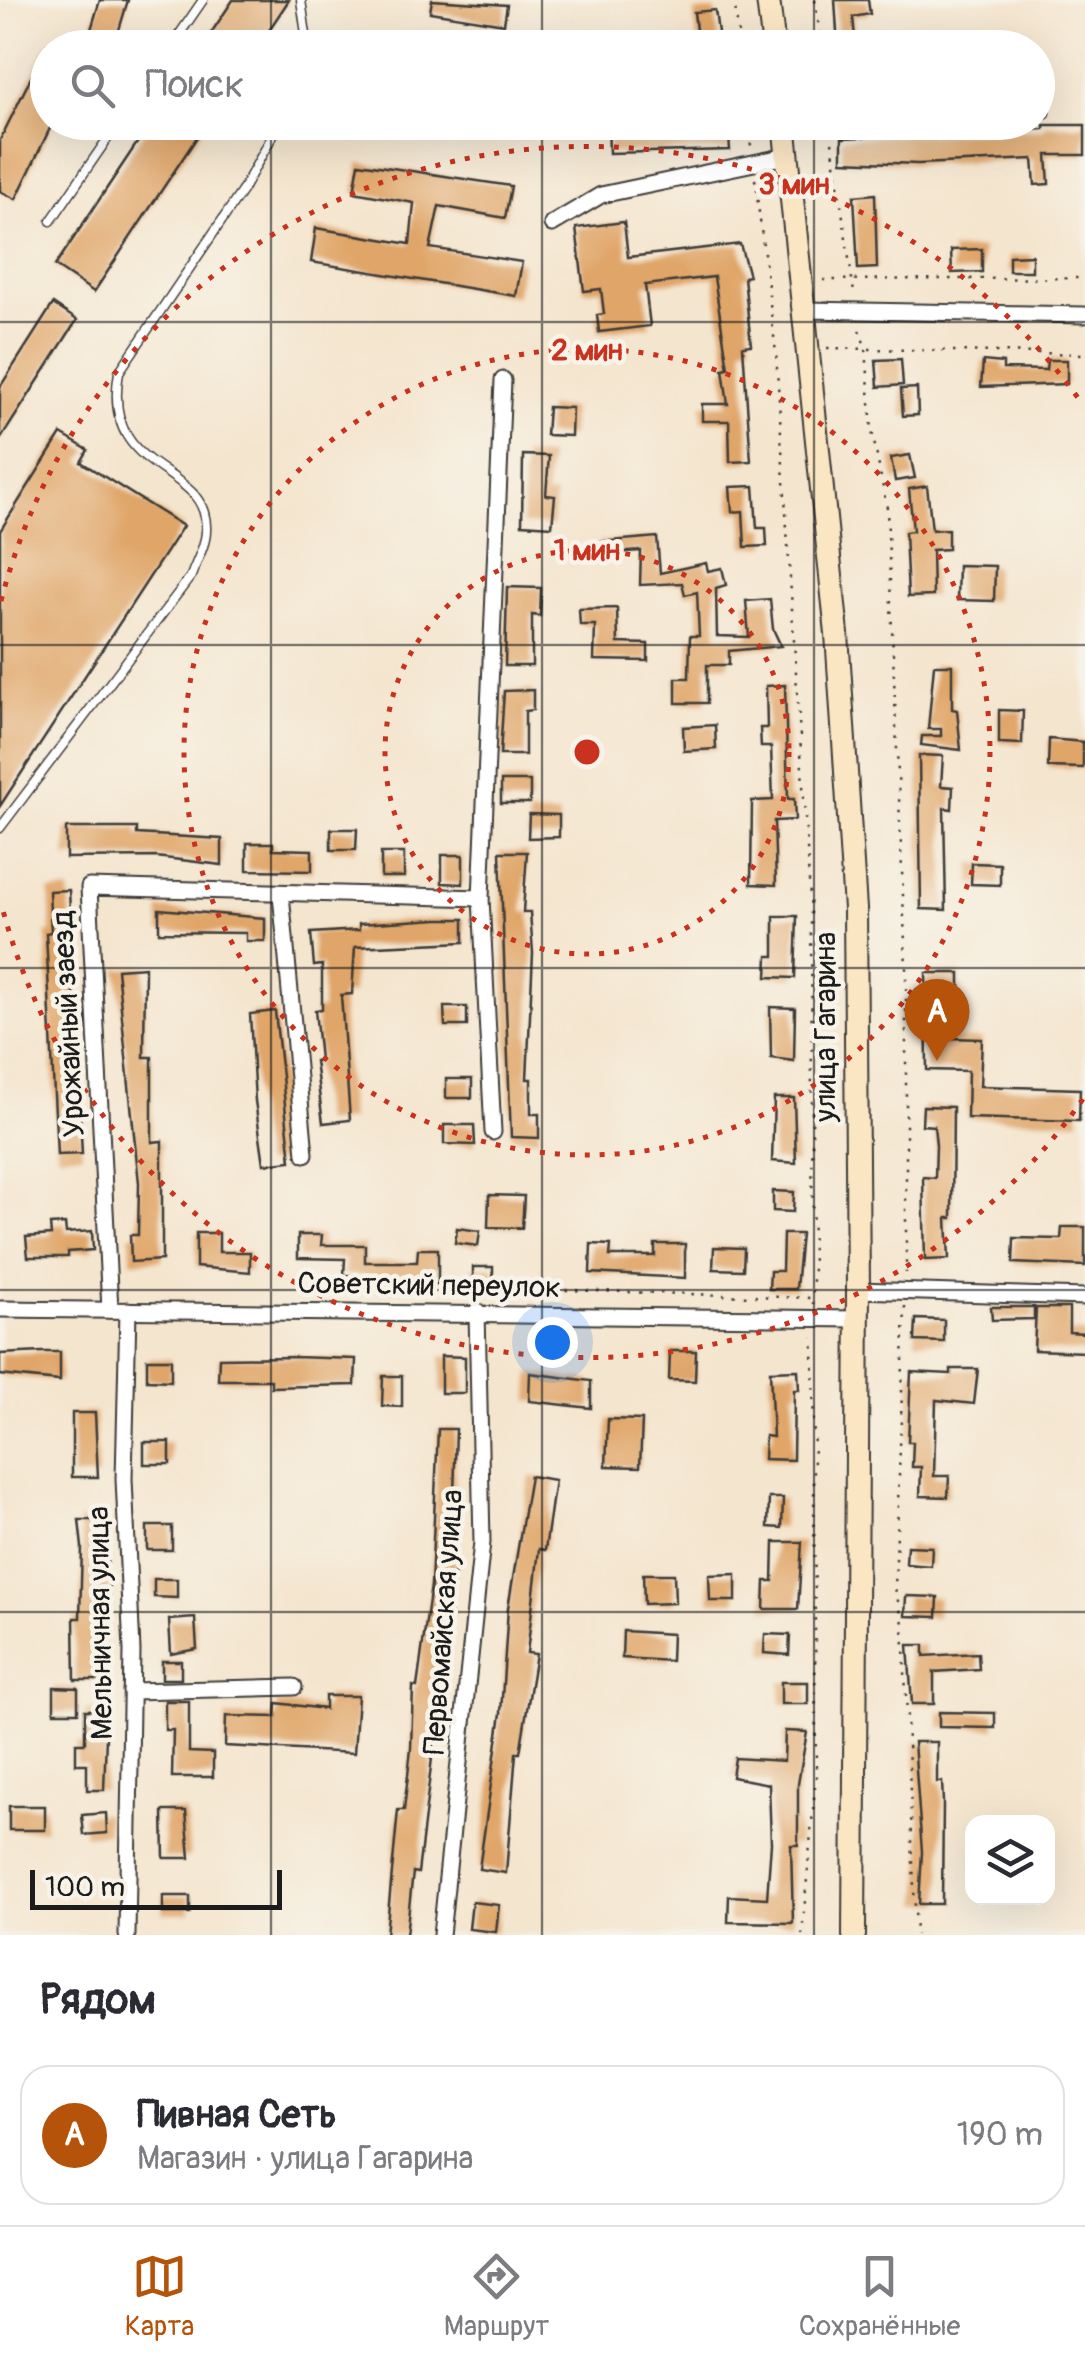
<!DOCTYPE html>
<html lang="ru">
<meta charset="utf-8">
<style>
body{margin:0;font-family:Pangolin,sans-serif;background:#f7f7f7;color:#2b2b33}
.controls{position:absolute;right:30px;bottom:30px;display:grid;overflow:hidden;border-radius:20px;box-shadow:0 10px 40px #0002}
.controls button{width:90px;height:90px;display:grid;place-items:center;padding:0;border:0;border-bottom:2px solid #e1e1e2;background:#fff;color:#2b2b33;font:50px sans-serif}
.scale{position:absolute;left:30px;bottom:25px;width:252px;box-sizing:border-box;padding-left:10px;border:5px solid #1c1c1c;border-top:0;font-size:28px;line-height:35px;white-space:nowrap;color:#1c1c1c;-webkit-text-stroke:8px #f7f3e8;paint-order:stroke}
.you{position:absolute;left:552px;top:1342px;width:35px;height:35px;margin:-25px;border:8px solid #fff;border-radius:50%;background:#1a73e8;box-shadow:0 0 0 15px #1a73e833}
.badge{display:grid;place-items:center;width:65px;height:65px;border-radius:50%;background:#b45309;color:#fff;font-size:32px;font-weight:700}
.pin{position:absolute;translate:-50% -82px;filter:drop-shadow(0 2px 5px #0008)}
.pin::after{content:'';position:absolute;top:52px;width:35px;height:30px;background:inherit;clip-path:polygon(0 0,100% 0,50% 100%)}
.list{margin:0;padding:0;list-style:none}
h2{display:flex;justify-content:space-between;align-items:center;height:130px;margin:0;padding:0 40px;font-size:42px}
h2 small{font-size:32px;font-weight:400;color:#7c7c81}
.list li{display:grid;grid-template-columns:65px 1fr auto;gap:30px;align-items:center;box-sizing:border-box;height:140px;margin:0 20px 20px;padding:0 20px;border:2px solid #e1e1e2;border-radius:30px}
.list b{display:block;font-size:38px;white-space:nowrap}
.list p{margin:0;font-size:32px;white-space:nowrap;color:#7c7c81}
.list em{font-size:32px;font-style:normal;color:#7c7c81}
.icon{flex:none;width:55px;height:55px;fill:none;stroke:currentColor;stroke-width:2;stroke-linecap:round;stroke-linejoin:round}
.map{position:relative;flex:none;width:1085px;height:1935px;overflow:hidden}
.search{position:absolute;background:#fff;box-shadow:0 10px 40px #0002;left:30px;right:30px;top:30px;height:110px;display:flex;align-items:center;gap:25px;box-sizing:border-box;padding:0 35px;border-radius:55px;color:#7c7c81;font-size:38px}
.sheet{height:290px;background:#fff}
nav{display:flex;justify-content:space-around;align-items:center;box-sizing:border-box;height:140px;border-top:2px solid #e1e1e2;background:#fff;font-size:28px;color:#7c7c81}
nav a{display:grid;justify-items:center;gap:5px}
nav .on{color:#b45309}
.map>svg:first-child{display:block}
.building{fill:#e0a567}
.lines{fill:none;stroke-linecap:round;stroke-linejoin:round}
.service-casing{stroke:#3c3a37;stroke-width:11}
.minor-casing{stroke:#3c3a37;stroke-width:19}
.secondary-casing{stroke:#3c3a37;stroke-width:26}
.path{stroke:#3c3a37;stroke-width:2.5;stroke-dasharray:2.5 8;stroke-linecap:butt}
.service{stroke:#fff;stroke-width:8}
.minor{stroke:#fff;stroke-width:15}
.secondary{stroke:#fbe6c4;stroke-width:22}
.grid{fill:none;stroke:#1c1c1c;stroke-width:2.5;stroke-opacity:0.55}
.ring{fill:none;stroke:#c8321e;stroke-width:5;stroke-dasharray:5 10}
.labels{text-anchor:middle;stroke-width:9;stroke-linejoin:round;paint-order:stroke}
.street-label{font-size:30px;fill:#1c1c1c;stroke:#f7f3e8}
.centre{fill:#c8321e;stroke:#f7f3e8;stroke-width:5}
.ring-label{font-size:30px;text-anchor:middle;font-weight:bold;fill:#c8321e;stroke:#f7f3e8;stroke-width:9;stroke-linejoin:round;paint-order:stroke}
</style>
<div class="map">
<svg width="1085" height="1935" viewBox="0 0 1085 1935">
<rect width="100%" height="100%" fill="#f7f3e8"/>
<filter id="ink" filterUnits="userSpaceOnUse"><feTurbulence type="fractalNoise" baseFrequency=".01" numOctaves="2"/><feDisplacementMap in="SourceGraphic" scale="20" xChannelSelector="R" yChannelSelector="G"/><feConvolveMatrix kernelMatrix="1 2 1 2 8 2 1 2 1" color-interpolation-filters="sRGB"/></filter>
<filter id="wash" filterUnits="userSpaceOnUse"><feTurbulence type="fractalNoise" baseFrequency=".0048" numOctaves="4" result="noise"/><feDisplacementMap in="SourceGraphic" scale="40" xChannelSelector="R" yChannelSelector="G"/><feGaussianBlur stdDeviation="2.25" result="paint"/><feColorMatrix in="noise" values="0 0 0 0 0 0 0 0 0 0 0 0 0 0 0 0 0 1.4 0 .05"/><feComposite in="paint" operator="in"/></filter>
<g filter="url(#wash)">
<rect width="100%" height="100%" fill="#f4e5ce"/>
<g id="blocks">
<g class="building">
<polygon points="100,0 128,0 116,40 90,33"/>
<polygon points="233,0 289,0 257,48 201,48"/>
<polygon points="432,0 507,5 504,24 430,12"/>
<polygon points="835,0 868,0 870,14 853,17 856,48 838,48"/>
<polygon points="715,10 720,48 698,48 694,12"/>
<polygon points="48,43 48,122 53,122 16,199 0,191 0,140"/>
<polygon points="151,122 207,122 94,292 55,266"/>
<polygon points="608,122 728,124 730,150 609,153"/>
<polygon points="1044,125 1085,125 1085,155 1047,155 1049,184 1035,185 1033,159 918,164 842,161 842,138 1044,129"/>
<polygon points="359,163 511,186 505,218 439,206 430,248 522,262 516,296 311,262 316,228 410,244 414,203 354,192"/>
<polygon points="875,194 877,268 858,269 854,196"/>
<polygon points="624,222 628,257 740,244 749,276 744,277 751,345 743,346 751,461 730,462 729,421 702,421 702,404 728,404 723,369 728,368 714,277 645,285 650,326 599,332 597,315 604,314 601,289 584,291 576,228"/>
<polygon points="982,249 982,272 952,273 951,250"/>
<polygon points="1032,255 1032,271 1009,271 1009,256"/>
<polygon points="53,304 77,320 0,440 0,387"/>
<polygon points="901,359 903,385 878,387 876,360"/>
<polygon points="1047,360 1067,360 1067,384 981,387 983,361 1003,363 1003,369 1046,370"/>
<polygon points="917,388 918,415 903,416 901,389"/>
<polygon points="548,407 572,408 571,436 546,435"/>
<polygon points="61,434 88,450 81,462 183,526 0,806 0,531"/>
<polygon points="523,455 549,456 546,495 555,496 552,526 522,524"/>
<polygon points="910,455 915,478 895,481 891,458"/>
<polygon points="754,486 757,528 766,528 767,546 745,547 743,511 732,512 730,487"/>
<polygon points="927,486 932,530 948,529 948,549 932,550 933,596 908,597 905,532 913,531 909,489"/>
<polygon points="657,537 660,573 706,563 708,571 722,568 726,585 716,588 717,636 749,637 746,601 770,599 773,629 781,646 729,651 729,665 707,665 707,703 676,703 676,678 689,678 690,636 699,636 697,592 685,595 682,583 640,585 641,551 601,554 600,542"/>
<polygon points="958,565 995,566 994,601 957,600"/>
<polygon points="507,587 541,588 540,616 532,615 532,666 505,666"/>
<polygon points="617,608 618,643 648,644 648,661 594,660 595,625 580,625 579,609"/>
<polygon points="934,665 952,665 952,709 957,710 961,750 921,745 922,736 941,736 941,729 928,729"/>
<polygon points="785,685 788,799 794,799 795,820 774,821 776,885 751,884 752,801 773,800 771,747 761,747 760,728 767,728 766,686"/>
<polygon points="533,690 533,710 525,711 525,755 500,755 504,691"/>
<polygon points="999,710 1023,711 1022,744 999,743"/>
<polygon points="715,725 716,749 684,751 683,727"/>
<polygon points="1049,739 1083,742 1083,768 1048,767"/>
<polygon points="919,755 943,756 941,786 953,787 952,809 944,808 946,910 921,909"/>
<rect x="501" y="781" width="29" height="22"/>
<polygon points="529,814 559,815 559,837 528,838"/>
<polygon points="66,828 137,828 137,834 222,839 222,865 156,857 66,858"/>
<polygon points="331,829 357,829 356,850 331,850"/>
<polygon points="247,843 273,843 273,849 312,850 312,871 247,870"/>
<polygon points="500,852 527,852 523,912 530,912 533,953 527,1079 531,1079 531,1114 539,1114 539,1138 511,1137"/>
<rect x="381" y="853" width="23" height="24"/>
<polygon points="442,855 463,855 463,884 442,883"/>
<polygon points="972,863 1000,864 1000,885 971,884"/>
<polygon points="69,890 82,1154 57,1155 46,933 51,932 49,891"/>
<polygon points="159,909 265,918 265,941 246,941 246,933 159,932"/>
<polygon points="774,916 797,916 795,978 767,977 768,956 774,956"/>
<polygon points="438,919 464,919 464,942 355,947 352,994 341,995 350,1120 323,1123 315,1061 320,1060 315,1010 322,1009 322,965 314,966 311,933 359,930 359,924"/>
<polygon points="145,967 144,1057 152,1057 152,1142 162,1141 162,1260 131,1262 130,1235 138,1235 139,1183 117,969"/>
<polygon points="926,973 960,973 960,992 952,992 951,1038 982,1039 980,1086 1080,1089 1079,1121 967,1118 968,1071 927,1070"/>
<polygon points="444,1007 467,1007 467,1026 445,1026"/>
<polygon points="770,1007 795,1008 794,1061 771,1058"/>
<polygon points="275,1011 291,1161 264,1164 255,1101 250,1014"/>
<rect x="446" y="1079" width="26" height="19"/>
<polygon points="774,1098 794,1098 796,1163 772,1161"/>
<polygon points="923,1106 953,1107 952,1218 947,1218 949,1259 925,1260 923,1177 935,1178 936,1145 934,1126 922,1125"/>
<polygon points="444,1125 474,1125 475,1145 444,1144"/>
<polygon points="773,1191 794,1192 793,1212 773,1211"/>
<polygon points="489,1195 524,1196 522,1228 488,1227"/>
<polygon points="65,1224 66,1233 92,1231 93,1250 68,1252 68,1257 28,1257 26,1237 51,1235 50,1225"/>
<polygon points="1062,1227 1085,1227 1085,1266 1013,1263 1014,1238 1061,1239"/>
<polygon points="457,1228 480,1231 478,1246 455,1243"/>
<polygon points="196,1233 219,1233 219,1252 250,1252 250,1272 196,1267"/>
<polygon points="783,1234 801,1234 796,1289 769,1289 770,1271 782,1271"/>
<polygon points="298,1235 322,1235 321,1245 365,1245 365,1262 417,1262 418,1249 438,1249 438,1284 395,1284 395,1290 374,1290 374,1276 344,1275 345,1259 298,1258"/>
<polygon points="591,1244 611,1245 610,1256 655,1256 655,1244 685,1244 685,1278 590,1273"/>
<polygon points="714,1247 744,1248 743,1270 713,1269"/>
<rect x="473" y="1267" width="20" height="19"/>
<polygon points="991,1307 1034,1307 1034,1319 992,1320"/>
<polygon points="1036,1308 1069,1308 1069,1332 1085,1333 1085,1352 1034,1350"/>
<polygon points="916,1319 944,1320 944,1342 915,1341"/>
<polygon points="670,1351 696,1351 695,1381 669,1380"/>
<polygon points="43,1352 60,1352 60,1381 0,1375 0,1354"/>
<polygon points="441,1356 465,1357 465,1393 441,1393"/>
<polygon points="294,1357 356,1359 355,1385 271,1387 271,1380 218,1380 219,1358"/>
<polygon points="147,1359 171,1359 171,1381 147,1380"/>
<polygon points="951,1369 978,1369 974,1404 936,1400 934,1476 949,1476 948,1497 920,1496 921,1467 912,1467 913,1442 908,1442 911,1372 951,1374"/>
<polygon points="798,1370 799,1390 794,1390 793,1460 764,1459 765,1436 773,1437 770,1371"/>
<polygon points="530,1373 591,1381 591,1408 529,1401"/>
<polygon points="383,1376 402,1376 402,1407 382,1406"/>
<polygon points="72,1413 95,1413 98,1477 72,1477"/>
<polygon points="608,1419 642,1420 640,1467 606,1466"/>
<polygon points="438,1429 456,1429 452,1561 456,1561 418,1873 413,1872 406,1935 386,1935 398,1810 404,1810 411,1749 413,1686 417,1687 431,1585"/>
<rect x="144" y="1442" width="26" height="22"/>
<polygon points="530,1476 555,1480 545,1550 539,1549 527,1653 536,1654 520,1753 516,1753 506,1873 479,1869 501,1713 508,1608"/>
<polygon points="769,1498 783,1498 782,1528 768,1527"/>
<polygon points="79,1520 104,1520 110,1602 99,1601 99,1657 104,1657 104,1680 75,1680 74,1618 80,1618 82,1547"/>
<rect x="147" y="1526" width="25" height="24"/>
<polygon points="774,1542 802,1542 798,1609 764,1609 765,1581 773,1581"/>
<polygon points="907,1546 932,1547 931,1566 906,1564"/>
<polygon points="643,1574 674,1574 675,1603 644,1604"/>
<polygon points="736,1574 736,1601 710,1601 709,1575"/>
<polygon points="154,1579 177,1579 177,1598 154,1597"/>
<polygon points="906,1596 938,1597 937,1617 905,1616"/>
<polygon points="195,1618 197,1649 171,1654 169,1620"/>
<polygon points="623,1631 672,1634 671,1661 622,1658"/>
<polygon points="765,1634 790,1635 789,1655 764,1653"/>
<polygon points="908,1645 924,1645 924,1656 978,1653 979,1669 934,1672 934,1704 912,1704"/>
<rect x="162" y="1661" width="19" height="18"/>
<rect x="781" y="1682" width="27" height="22"/>
<polygon points="54,1687 78,1688 78,1712 54,1712"/>
<polygon points="325,1696 358,1696 354,1753 225,1746 226,1716 276,1717 277,1703 325,1709"/>
<polygon points="165,1701 189,1701 189,1752 213,1753 213,1777 172,1777 173,1730 165,1730"/>
<polygon points="85,1710 107,1710 104,1790 87,1790 87,1764 76,1764 76,1743 85,1743"/>
<polygon points="939,1712 995,1713 995,1728 939,1727"/>
<polygon points="785,1731 807,1732 798,1784 798,1845 791,1845 793,1923 728,1922 729,1896 767,1898 771,1843 769,1784 732,1777 735,1758 784,1761"/>
<polygon points="914,1742 937,1742 937,1782 942,1782 943,1802 942,1904 919,1904 922,1852"/>
<rect x="9" y="1806" width="36" height="24"/>
<polygon points="163,1811 186,1811 190,1858 164,1858"/>
<polygon points="106,1813 107,1833 84,1835 82,1815"/>
<rect x="163" y="1896" width="27" height="17"/>
<polygon points="472,1902 499,1905 496,1932 469,1929"/>
</g>
</g>
</g>
<g filter="url(#ink)">
<use href="#blocks" fill-opacity="0" stroke="#3c3a37" stroke-width="2.5"/>
<g class="lines">
<defs>
<g id="service">
<polyline points="301,0 308,48"/>
<polyline points="170,48 203,0"/>
<polyline points="1038,114 1046,113"/>
<polyline points="789,130 907,122"/>
<polyline points="51,221 119,122"/>
<path d="M0,828l191,-252c5,-14 15,-31 15,-45 4,-70 -106,-51 -87,-159l123,-181 38,-69"/>
</g>
<g id="minor">
<polyline points="552,224 601,195 787,156"/>
<polyline points="805,310 1085,315"/>
<polyline points="281,894 305,1154"/>
<polyline points="493,1132 481,898 503,380"/>
<polyline points="858,1290 1085,1297"/>
<polyline points="0,1309 857,1319"/>
<polyline points="110,1310 89,887 481,898"/>
<polyline points="131,1691 294,1687"/>
<polyline points="127,1935 132,1651 124,1479 128,1310"/>
<polyline points="441,1935 482,1542 477,1311"/>
</g>
<g id="secondary">
<polyline points="768,0 774,48"/>
<polyline points="784,122 837,634 855,909 858,1290 854,1935"/>
</g>
</defs>
<use href="#service" class="service-casing"/>
<use href="#minor" class="minor-casing"/>
<use href="#secondary" class="secondary-casing"/>
<g class="path">
<polyline points="734,0 740,48"/>
<polyline points="815,0 822,48"/>
<polyline points="748,122 751,146"/>
<polyline points="832,142 854,293"/>
<polyline points="755,179 776,353 811,913 813,1298"/>
<polyline points="823,280 1085,278"/>
<polyline points="859,330 866,348 872,431 887,508 906,967 906,1273"/>
<polyline points="827,348 1085,354"/>
<polyline points="534,1289 813,1298 813,1304"/>
<polyline points="905,1306 895,1588 903,1623 916,1935"/>
<polyline points="802,1935 816,1776 813,1337"/>
</g>
<use href="#service" class="service"/>
<use href="#minor" class="minor"/>
<use href="#secondary" class="secondary"/>
</g>
</g>
<path class="grid" d="M271,0v48M542,0v48M814,0v48M271,122v1813M542,122v1813M814,122v1813M0,322h1085M0,645h1085M0,968h1085M0,1290h1085M0,1612h1085"/>
<g class="ring">
<circle cx="587" cy="752" r="202"/>
<circle cx="587" cy="752" r="403"/>
<path d="M1083 1099A605 605 0 0 1 1 903M1 601A605 605 0 0 1 1083 405"/>
</g>
<g class="labels">
<g class="street-label">
<text transform="translate(68 1024) rotate(-93)" y="10">Урожайный заезд</text>
<text transform="translate(825 1027) rotate(-90)" y="10">улица Гагарина</text>
<text transform="translate(429 1285) rotate(1)" y="10">Советский переулок</text>
<text transform="translate(443 1622) rotate(-86)" y="10">Первомайская улица</text>
<text transform="translate(100 1623) rotate(-91)" y="10">Мельничная улица</text>
</g>
</g>
<circle cx="587" cy="752" r="15" class="centre"/>
<g class="ring-label">
<text x="794" y="194">3 мин</text>
<text x="587" y="360">2 мин</text>
<text x="587" y="560">1 мин</text>
</g>
</svg>
<div class="controls">
<button><svg class="icon" aria-label="layers" viewBox="0 0 24 24"><path d="M12 4l9 5-9 5-9-5zM3 14l9 5 9-5"/></svg></button>
</div>
<div class="scale">100 m</div>
<div class="you"></div>
<div class="pin badge" style="left:937px;top:1061px">A</div>
<div class="search"><svg class="icon" aria-label="search" viewBox="0 0 24 24"><circle cx="10" cy="10" r="6"/><path d="M15 15l6 6"/></svg>Поиск</div>
</div>
<section class="sheet">
<h2>Рядом<small></small></h2>
<ul class="list">
<li><span class="badge">A</span><div><b>Пивная Сеть</b><p>Магазин · улица Гагарина</p></div><em>190 m</em></li>
</ul>
</section>
<nav>
<a class="on"><svg class="icon" aria-label="map" viewBox="0 0 24 24"><path d="M3 6l6-2 6 2 6-2v14l-6 2-6-2-6 2zM9 4v14M15 6v14"/></svg>Карта</a>
<a><svg class="icon" aria-label="directions" viewBox="0 0 24 24"><path d="M12 3l9 9-9 9-9-9zM9 14v-3h6M13 9l2 2-2 2"/></svg>Маршрут</a>
<a><svg class="icon" aria-label="saved" viewBox="0 0 24 24"><path d="M7 4h10v16l-5-4-5 4z"/></svg>Сохранённые</a>
</nav>
